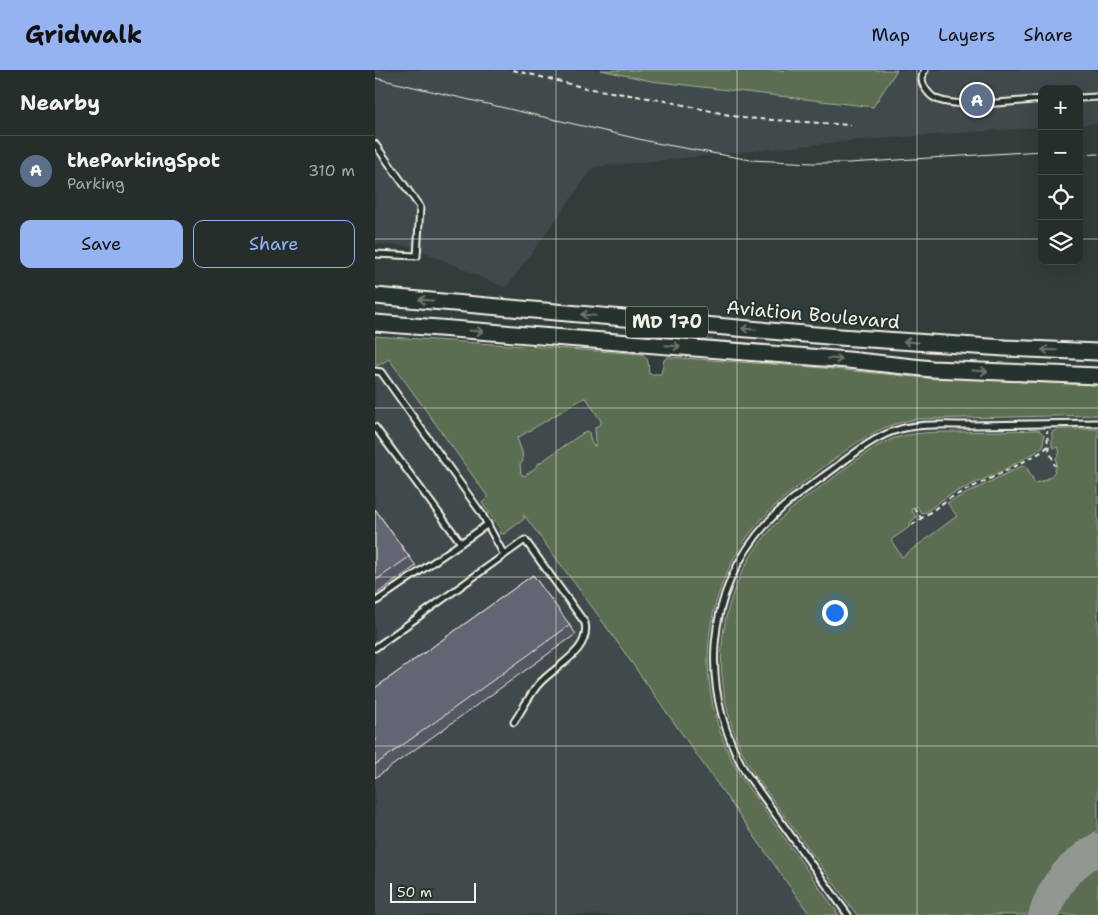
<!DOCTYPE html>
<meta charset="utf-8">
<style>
body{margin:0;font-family:"Shantell Sans",sans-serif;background:#323a38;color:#f1f3f6}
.controls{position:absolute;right:15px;top:15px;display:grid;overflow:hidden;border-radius:10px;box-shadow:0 5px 20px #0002}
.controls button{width:45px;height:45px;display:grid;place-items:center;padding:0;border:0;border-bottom:1px solid #424a48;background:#262e2c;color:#f1f3f6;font:25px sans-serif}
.scale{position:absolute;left:15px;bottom:12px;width:86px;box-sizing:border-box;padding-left:5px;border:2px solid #f4f1e8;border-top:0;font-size:14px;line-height:18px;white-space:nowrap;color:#f4f1e8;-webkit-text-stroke:4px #26332d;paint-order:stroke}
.you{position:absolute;left:459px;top:542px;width:18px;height:18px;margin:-12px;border:4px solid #fff;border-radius:50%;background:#1a73e8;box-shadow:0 0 0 8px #1a73e833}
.badge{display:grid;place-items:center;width:32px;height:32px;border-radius:50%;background:#95b2f1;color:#fff;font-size:16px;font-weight:700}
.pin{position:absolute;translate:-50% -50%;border:2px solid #fff;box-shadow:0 1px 5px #0006}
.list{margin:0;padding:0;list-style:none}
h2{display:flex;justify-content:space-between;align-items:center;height:65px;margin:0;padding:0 20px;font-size:21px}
h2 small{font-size:16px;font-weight:400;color:#a4a8a9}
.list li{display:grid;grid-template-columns:32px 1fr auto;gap:15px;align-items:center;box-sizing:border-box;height:70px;padding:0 20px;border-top:1px solid #424a48}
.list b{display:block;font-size:19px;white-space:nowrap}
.list p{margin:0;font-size:16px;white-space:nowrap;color:#a4a8a9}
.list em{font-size:16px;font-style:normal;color:#a4a8a9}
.actions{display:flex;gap:10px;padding:15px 20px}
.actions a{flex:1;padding:11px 0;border:1px solid #95b2f1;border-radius:10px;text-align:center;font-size:18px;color:#95b2f1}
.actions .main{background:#95b2f1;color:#111}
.icon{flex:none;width:28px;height:28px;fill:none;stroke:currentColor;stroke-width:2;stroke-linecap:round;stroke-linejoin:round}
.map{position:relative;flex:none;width:723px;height:845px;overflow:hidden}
header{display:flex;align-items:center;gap:30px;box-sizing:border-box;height:70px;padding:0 25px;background:#95b2f1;color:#111}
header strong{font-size:24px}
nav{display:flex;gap:28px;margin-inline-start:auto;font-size:18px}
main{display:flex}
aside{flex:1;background:#262e2c}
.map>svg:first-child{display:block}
.built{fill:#40494c}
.green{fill:#5b6e51;stroke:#a8b09c;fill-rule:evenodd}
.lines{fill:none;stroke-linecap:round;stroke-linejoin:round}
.taxiway{stroke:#939792;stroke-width:31}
.lane-casing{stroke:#f4f1e8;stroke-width:9}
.primary-casing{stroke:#f4f1e8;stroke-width:19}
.path{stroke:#f4f1e8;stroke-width:2;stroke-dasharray:5 4;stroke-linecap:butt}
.lane{stroke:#26332d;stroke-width:5}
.primary{stroke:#26332d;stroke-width:15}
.tram{stroke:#f4f1e8;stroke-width:1}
.wall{fill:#545863;stroke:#f4f1e8}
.building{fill:#626673;stroke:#f4f1e8}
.oneway{stroke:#6e766e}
.grid{fill:none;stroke:#f4f1e8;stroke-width:1;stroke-opacity:0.55}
.labels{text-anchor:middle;stroke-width:4;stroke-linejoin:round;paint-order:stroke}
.shield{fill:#26332d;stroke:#b6b8b0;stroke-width:1}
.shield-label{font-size:18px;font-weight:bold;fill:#f4f1e8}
.street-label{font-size:19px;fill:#f4f1e8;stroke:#26332d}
</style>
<header>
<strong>Gridwalk</strong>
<nav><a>Map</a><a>Layers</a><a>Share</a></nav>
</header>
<main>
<aside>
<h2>Nearby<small></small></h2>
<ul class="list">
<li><span class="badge" style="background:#5c6f8a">A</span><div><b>theParkingSpot</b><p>Parking</p></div><em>310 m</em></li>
</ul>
<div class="actions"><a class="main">Save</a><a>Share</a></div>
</aside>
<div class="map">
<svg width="723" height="845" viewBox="0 0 723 845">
<rect width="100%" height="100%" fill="#323d3b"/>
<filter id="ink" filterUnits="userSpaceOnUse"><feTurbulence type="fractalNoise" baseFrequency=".02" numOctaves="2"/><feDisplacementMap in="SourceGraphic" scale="10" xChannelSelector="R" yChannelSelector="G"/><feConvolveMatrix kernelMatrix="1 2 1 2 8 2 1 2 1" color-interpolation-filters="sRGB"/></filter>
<g filter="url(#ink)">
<g class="built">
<polygon points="0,0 226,0 276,11 497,37 522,0 723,0 723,53 704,55 704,19 667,19 667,57 475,71 219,97 131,218 36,176 0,174"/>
<polygon points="0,288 304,305 723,336 723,845 0,845"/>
</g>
<g class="green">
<polygon points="226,0 522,0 498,37 276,11"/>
<path d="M0,266l267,18c8,4 6,12 7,20h12l3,-14 3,-3 145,10 124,12 12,-2 76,5 74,3v30l-181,4c-43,7 -62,25 -96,50 -21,16 -42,31 -60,51 -65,74 -69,178 -18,260l96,135h-29l-212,-300 -74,-100v4l-20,15 -4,-1 -1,-6 -17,-24 6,-6 -99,-138 -10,6h-4zM209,328l3,1 14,22v3l-6,3 1,18 -2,1 -3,-4 -2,-10 -3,-1 -48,33c-3,6 -9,7 -13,12l-4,-2 -1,-9 3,-4 -1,-9 -5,-14z"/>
<path d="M683,359h40v401c-39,28 -54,37 -69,85h-172l-101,-138c-50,-80 -47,-179 17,-250 16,-18 36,-32 56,-46 19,-14 40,-33 63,-42 21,-7 45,-7 67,-7 27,-1 53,-1 80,-2l5,5 -1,11 -7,6 -34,19 -53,24 -23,17 -5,1 -4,-7 -6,3 5,8 -6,6 1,3 -20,14 11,17 55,-41 -10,-13 77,-38 2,1 9,17c15,-3 24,-11 21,-25l4,-6 -3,-5 -4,1 -1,-2v-14z"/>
<path d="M723,797v48h-41c7,-22 18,-41 41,-48z"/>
</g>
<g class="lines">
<path class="taxiway" d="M669,845c10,-33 25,-48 54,-67"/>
<defs>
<g id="lane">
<path d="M550,0c-4,6 -4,12 0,18 2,3 5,7 8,9 18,13 85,4 109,2"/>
<polyline points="704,28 723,27"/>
<polyline points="0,74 45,137 42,186 0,184"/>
<polyline points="0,301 6,302 107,444 129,485"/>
<polyline points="0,357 86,473 113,454"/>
<polyline points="0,532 86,473"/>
<path d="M0,578l150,-108 60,83c6,29 -31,43 -47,62 -9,11 -16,25 -24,37"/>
<path d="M473,845l-102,-142c-47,-83 -43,-180 23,-252 17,-19 38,-33 59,-48 21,-15 42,-34 66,-42 24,-8 51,-6 76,-6 42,-1 85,-1 128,-2"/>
</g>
<g id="primary">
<polyline points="0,226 464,267 630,278 723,282"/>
<polyline points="0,253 473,290 557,299 723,306"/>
</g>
</defs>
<use href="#lane" class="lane-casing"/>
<use href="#primary" class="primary-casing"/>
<g class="path">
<polyline points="138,0 211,18 286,30 368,48 476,55"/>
<polyline points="673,376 680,396"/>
<polyline points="539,438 546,448"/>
<polyline points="537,455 575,428 635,399 668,381 673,376 672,361"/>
</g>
<use href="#lane" class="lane"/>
<use href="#primary" class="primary"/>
<g class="tram">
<polyline points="0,8 281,73 376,90 438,93 474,93 667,81"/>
<polyline points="704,85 723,84"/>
</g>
</g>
<g class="wall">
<polygon points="0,439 41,496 0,525"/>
<polygon points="158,505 201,564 0,708 0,618"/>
</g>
<g class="building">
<polygon points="0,439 34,487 0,511"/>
<polygon points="158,505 195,555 0,695 0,618"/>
</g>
<defs><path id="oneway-shaft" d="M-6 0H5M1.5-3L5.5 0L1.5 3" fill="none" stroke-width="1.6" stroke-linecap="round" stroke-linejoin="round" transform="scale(1.25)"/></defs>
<g class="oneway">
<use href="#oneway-shaft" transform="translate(51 230) rotate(-175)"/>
<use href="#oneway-shaft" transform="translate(213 245) rotate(-175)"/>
<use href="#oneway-shaft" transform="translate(374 259) rotate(-175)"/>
<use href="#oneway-shaft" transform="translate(101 261) rotate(4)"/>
<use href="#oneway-shaft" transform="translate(536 272) rotate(-176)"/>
<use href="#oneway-shaft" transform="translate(298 276) rotate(5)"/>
<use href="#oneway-shaft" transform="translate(674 280) rotate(-178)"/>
<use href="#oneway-shaft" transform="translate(460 289) rotate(5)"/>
<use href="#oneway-shaft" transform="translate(605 301) rotate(3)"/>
</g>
</g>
<path class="grid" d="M181,0v845M362,0v845M542,0v845M0,169h667M704,169h19M0,338h723M0,507h723M0,676h723"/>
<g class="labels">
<rect class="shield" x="251" y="236.5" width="82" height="31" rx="4"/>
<g class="shield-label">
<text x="292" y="258">MD 170</text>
</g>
<g class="street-label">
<text transform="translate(438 244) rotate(5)" y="7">Aviation Boulevard</text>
</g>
</g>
</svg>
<div class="controls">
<button>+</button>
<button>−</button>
<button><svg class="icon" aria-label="locate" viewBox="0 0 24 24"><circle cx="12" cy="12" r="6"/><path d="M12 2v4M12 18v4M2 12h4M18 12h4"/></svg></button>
<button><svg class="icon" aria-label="layers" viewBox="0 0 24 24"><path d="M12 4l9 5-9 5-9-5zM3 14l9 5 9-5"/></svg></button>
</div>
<div class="scale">50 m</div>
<div class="you"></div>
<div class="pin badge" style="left:602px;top:30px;background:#5c6f8a">A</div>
</div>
</main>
